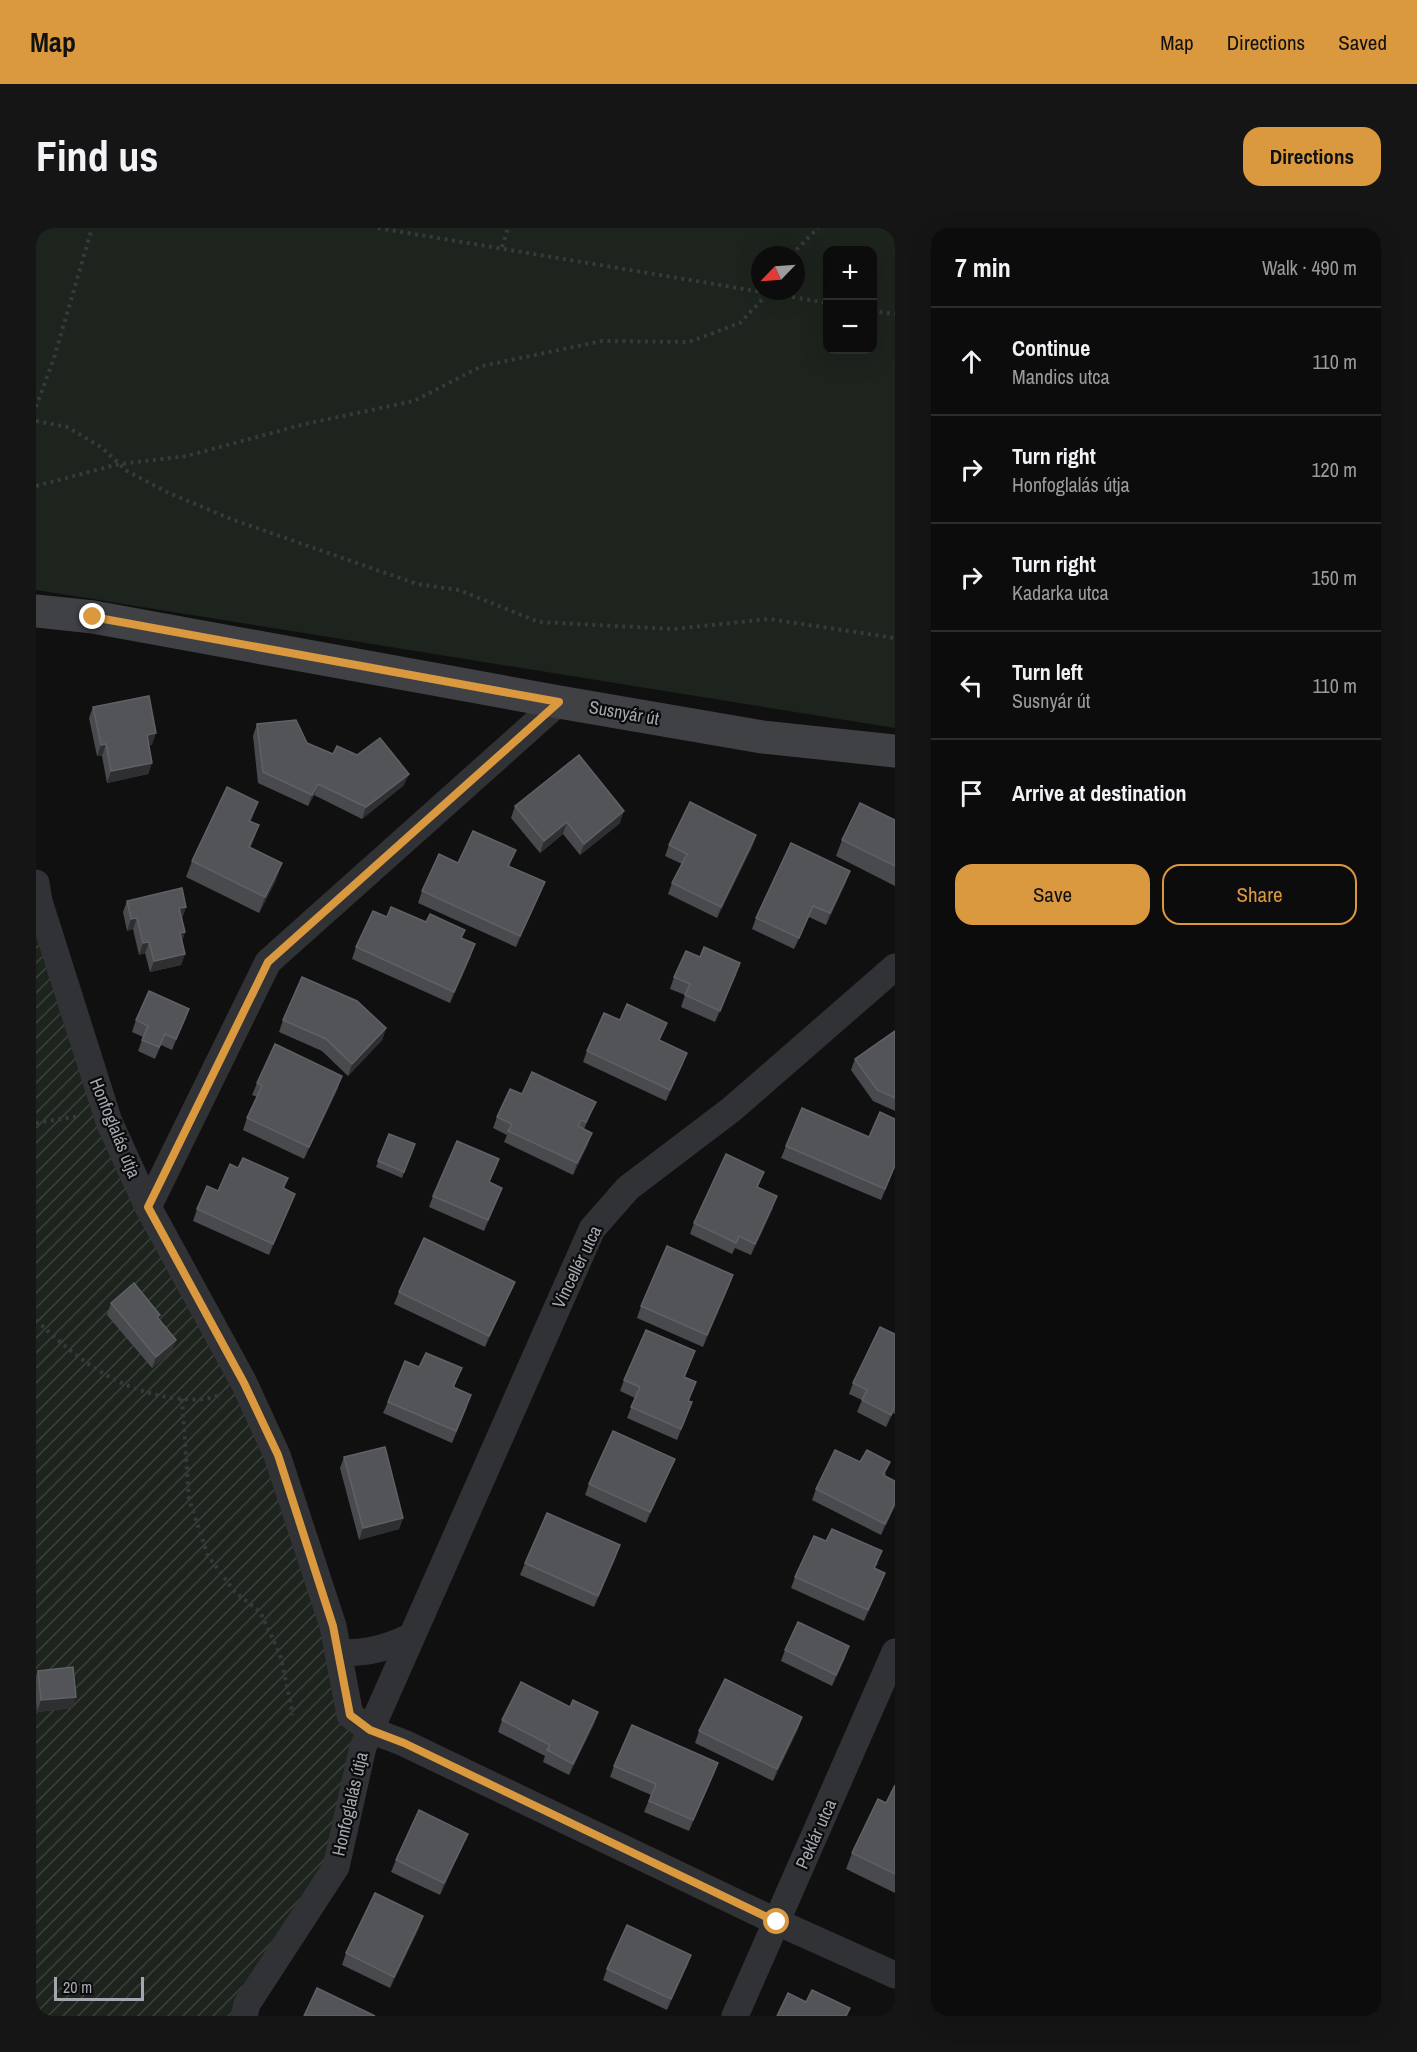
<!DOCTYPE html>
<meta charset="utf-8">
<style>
body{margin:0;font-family:"Archivo Narrow",sans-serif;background:#151516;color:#f1f3f6}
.controls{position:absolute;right:18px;top:18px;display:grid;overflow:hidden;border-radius:12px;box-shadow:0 6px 24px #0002}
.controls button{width:54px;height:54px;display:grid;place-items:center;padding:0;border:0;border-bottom:2px solid #2c2c2e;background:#0c0c0d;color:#f1f3f6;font:30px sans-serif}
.compass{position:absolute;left:715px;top:18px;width:54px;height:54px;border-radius:50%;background:#0c0c0d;box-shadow:0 6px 24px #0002;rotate:245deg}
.scale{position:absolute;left:18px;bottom:15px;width:90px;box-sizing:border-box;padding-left:6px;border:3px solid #a3a8b0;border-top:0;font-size:16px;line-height:21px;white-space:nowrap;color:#a3a8b0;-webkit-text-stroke:4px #0b0b0c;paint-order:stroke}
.stop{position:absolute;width:18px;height:18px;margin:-14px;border:4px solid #da983f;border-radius:50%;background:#fff}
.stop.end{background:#da983f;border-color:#fff;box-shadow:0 2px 6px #0008}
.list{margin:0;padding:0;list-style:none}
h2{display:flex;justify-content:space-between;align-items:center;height:78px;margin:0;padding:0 24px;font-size:26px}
h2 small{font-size:20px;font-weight:400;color:#9a9b9d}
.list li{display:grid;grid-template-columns:39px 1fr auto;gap:18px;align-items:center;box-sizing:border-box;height:108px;padding:0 24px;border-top:2px solid #2c2c2e}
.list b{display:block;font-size:22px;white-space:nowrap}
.list p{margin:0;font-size:20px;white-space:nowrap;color:#9a9b9d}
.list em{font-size:20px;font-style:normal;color:#9a9b9d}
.actions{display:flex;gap:12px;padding:18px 24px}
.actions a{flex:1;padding:14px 0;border:2px solid #da983f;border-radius:18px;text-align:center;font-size:21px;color:#da983f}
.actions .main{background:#da983f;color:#111}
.icon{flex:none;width:33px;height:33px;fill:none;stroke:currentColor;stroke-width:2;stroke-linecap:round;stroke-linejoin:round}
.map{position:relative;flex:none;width:859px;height:1788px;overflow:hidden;border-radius:18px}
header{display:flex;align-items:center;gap:36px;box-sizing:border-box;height:84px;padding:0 30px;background:#da983f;color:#111}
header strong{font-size:28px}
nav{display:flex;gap:33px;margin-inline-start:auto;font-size:21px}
.intro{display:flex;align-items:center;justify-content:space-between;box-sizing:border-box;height:144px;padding:0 36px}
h1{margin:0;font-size:42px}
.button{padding:15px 27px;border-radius:18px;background:#da983f;color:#111;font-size:21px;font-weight:700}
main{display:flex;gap:36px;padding:0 36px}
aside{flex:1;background:#0c0c0d;border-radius:18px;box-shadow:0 6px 24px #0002}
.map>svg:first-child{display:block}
.grass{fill:#1d231d;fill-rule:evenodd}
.garden{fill:url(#garden-furrows)}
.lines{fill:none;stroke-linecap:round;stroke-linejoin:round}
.path{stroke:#38393c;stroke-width:4;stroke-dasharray:3 4.5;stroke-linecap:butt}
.street{stroke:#313235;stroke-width:27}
.secondary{stroke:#404145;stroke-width:33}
.wall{fill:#494a4d}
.shaded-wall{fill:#2e2f31}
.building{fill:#525458;stroke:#5f6166;stroke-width:1.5}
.route{stroke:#da983f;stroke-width:8}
.labels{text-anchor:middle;stroke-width:4.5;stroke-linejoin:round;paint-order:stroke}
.street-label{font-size:18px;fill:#a3a8b0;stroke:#0b0b0c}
</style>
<header>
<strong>Map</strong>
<nav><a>Map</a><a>Directions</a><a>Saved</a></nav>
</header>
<div class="intro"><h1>Find us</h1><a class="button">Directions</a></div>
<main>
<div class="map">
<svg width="859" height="1788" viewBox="0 0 859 1788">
<defs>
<pattern id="garden-furrows" width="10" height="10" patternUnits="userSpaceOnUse" patternTransform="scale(1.5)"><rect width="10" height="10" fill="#1d231d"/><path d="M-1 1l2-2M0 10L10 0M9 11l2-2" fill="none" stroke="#3b403b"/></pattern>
</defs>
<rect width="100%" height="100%" fill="#101011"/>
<path class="grass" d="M0,0h859v500l-859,-138zM792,22h44v100h-44zM724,27h36v36h-36z"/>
<polygon class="garden" points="0,655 73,894 208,1155 334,1502 300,1639 208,1788 0,1788"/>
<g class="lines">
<g class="path">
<polyline points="342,0 792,75"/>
<polyline points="466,19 472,0"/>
<polyline points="755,27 782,0"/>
<polyline points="836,83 859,86"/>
<polyline points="0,179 18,130 56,0"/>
<polyline points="0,193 31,199 65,219 91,243 133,265 195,291 381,356 423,362 503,394 638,401 733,391 859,410"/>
<polyline points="0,258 83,236 151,228 269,196 378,173 446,138 566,113 653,114 704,95 734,63"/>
<polyline points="0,895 44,888"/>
<path d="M0,1092c43,41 86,74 147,79 11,1 25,1 36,-4"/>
<polyline points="146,1171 153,1271 172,1328 199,1364 224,1384 244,1426 257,1487"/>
</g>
<g class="street">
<polyline points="0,655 3,673 73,894 112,979 208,1155 241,1227 297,1398 314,1487 334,1502 368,1515 741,1694 859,1747"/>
<polyline points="112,979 232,734 523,474"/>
<path d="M303,1425c27,0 46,-4 71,-16"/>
<polyline points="208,1788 211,1776 300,1639 327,1519 556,1001 592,960 696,881 859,739"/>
<polyline points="699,1788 859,1424"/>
</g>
<polyline class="secondary" points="0,383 57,389 523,474 726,509 859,523"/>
</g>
<g class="wall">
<polygon points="57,479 116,517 113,517 116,535 112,546 71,555 66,528 61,528 53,490"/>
<polygon points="221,496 271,515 297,526 321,527 368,557 326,591 278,567 272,578 222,555 217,508"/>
<polygon points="479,578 584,595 544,627 527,606 504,625 475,590"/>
<polygon points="859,592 859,658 800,628 806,612"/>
<polygon points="214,593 223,597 214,620 240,652 223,685 150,649 156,633"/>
<polygon points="720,607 716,619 681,690 632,666 636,655 646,636 629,628 633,617"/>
<polygon points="480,622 473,638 504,666 480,719 382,675 386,663 422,635"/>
<polygon points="810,654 790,697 773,689 758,721 716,701 720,690"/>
<polygon points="91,673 150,679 146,690 149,704 146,713 149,726 145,737 114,744 109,725 103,727 97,701 91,703 87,684"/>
<polygon points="351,689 426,710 435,728 414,775 316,731 320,719"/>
<polygon points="700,747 679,794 645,779 649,767 634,761 638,749"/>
<polygon points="153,781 136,822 125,817 119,831 102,823 107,809 96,804 100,792"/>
<polygon points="247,792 350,800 346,812 312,848 286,823 243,804"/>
<polygon points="859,803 859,883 837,873 815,842 819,831"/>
<polygon points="624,812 647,836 630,873 547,834 551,823"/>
<polygon points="221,855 302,860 268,931 207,902 211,890 221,869 216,867"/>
<polygon points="486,866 555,885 548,901 552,916 537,947 468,914 471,907 457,900 461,889"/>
<polygon points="859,891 859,939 845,972 745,930 750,918 833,909"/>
<polygon points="353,906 379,916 366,950 340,939"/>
<polygon points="202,940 252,950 248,960 259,966 233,1027 157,993 161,981 182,963"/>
<polygon points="454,954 466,960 448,1003 393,979 397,968"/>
<polygon points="722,959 737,980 715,1027 699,1020 696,1026 654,1006 658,995"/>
<polygon points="697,1047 667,1119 601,1090 605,1078"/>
<polygon points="479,1054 474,1065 449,1119 358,1076 363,1064"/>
<polygon points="75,1075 123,1091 136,1123 116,1140 71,1087"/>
<polygon points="859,1106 859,1186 857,1185 850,1199 821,1184 826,1172 813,1166 817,1155"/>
<polygon points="655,1134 649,1149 653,1173 652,1185 641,1212 591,1190 599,1170 584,1163 588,1152"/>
<polygon points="421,1151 418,1160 431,1179 416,1215 347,1185 352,1174"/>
<polygon points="308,1229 367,1290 363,1301 323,1312 304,1240"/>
<polygon points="824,1234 850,1245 849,1248 859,1253 859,1278 845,1307 776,1272 780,1261"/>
<polygon points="634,1243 610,1295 549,1267 553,1256"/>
<polygon points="580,1329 558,1379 484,1347 489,1335"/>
<polygon points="842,1335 839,1340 845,1356 828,1393 755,1360 759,1349"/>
<polygon points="749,1422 809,1430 796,1458 745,1433"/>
<polygon points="2,1443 36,1480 1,1484 0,1472 0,1448"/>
<polygon points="534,1479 562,1484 558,1496 533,1547 507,1534 509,1528 462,1504 466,1492"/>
<polygon points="766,1489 762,1501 737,1553 659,1515 663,1503"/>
<polygon points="578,1538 678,1546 653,1603 608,1584 615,1567 574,1549"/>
<polygon points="859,1557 859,1665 810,1641 816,1625 850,1575"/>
<polygon points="427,1617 404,1667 355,1644 360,1632"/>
<polygon points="387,1688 383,1700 354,1760 306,1737 310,1725"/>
<polygon points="655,1727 651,1738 631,1782 567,1752 571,1741"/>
</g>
<g class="shaded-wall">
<polygon points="120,505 116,517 107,519 111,507"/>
<polygon points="70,516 66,528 61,528 65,517"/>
<polygon points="116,535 112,546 71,555 75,543"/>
<polygon points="373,546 368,557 326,591 330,579"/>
<polygon points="282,556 278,567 272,578 276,567"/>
<polygon points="222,574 216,591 207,609 213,593"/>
<polygon points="588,583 584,595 544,627 548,616"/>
<polygon points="531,594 527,606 504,625 508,613"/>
<polygon points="223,597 217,614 207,635 213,619"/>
<polygon points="720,607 716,619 681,690 685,679"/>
<polygon points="246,635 240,652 223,685 229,669"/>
<polygon points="814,643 810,654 790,697 794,685"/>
<polygon points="509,654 504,666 480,719 484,708"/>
<polygon points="150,679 146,690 139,692 143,680"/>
<polygon points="101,690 97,701 91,703 95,691"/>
<polygon points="149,704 145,716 144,705"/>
<polygon points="113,714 109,725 103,727 107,715"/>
<polygon points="439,716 435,728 414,775 418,764"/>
<polygon points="149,726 145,737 114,744 118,733"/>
<polygon points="704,735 700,747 679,794 684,783"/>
<polygon points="153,781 149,793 136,822 140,811"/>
<polygon points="350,800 346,812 312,848 316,836"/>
<polygon points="651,825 647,836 630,873 634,862"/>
<polygon points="306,848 302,860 268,931 273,919"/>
<polygon points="556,905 552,916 537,947 541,935"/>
<polygon points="259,966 255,977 233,1027 237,1016"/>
<polygon points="741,968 737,980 715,1027 719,1016"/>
<polygon points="697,1047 693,1059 667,1119 671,1107"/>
<polygon points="479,1054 474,1065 449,1119 453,1108"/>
<polygon points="140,1112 136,1123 116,1140 120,1129"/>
<polygon points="859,1178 857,1185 850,1199 855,1187"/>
<polygon points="639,1231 634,1243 610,1295 614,1284"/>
<polygon points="859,1275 859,1278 845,1307 849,1296"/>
<polygon points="367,1290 363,1301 323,1312 327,1300"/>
<polygon points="584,1317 580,1329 558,1379 562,1368"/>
<polygon points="849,1345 845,1356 828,1393 832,1382"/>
<polygon points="813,1418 809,1430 796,1458 800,1447"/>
<polygon points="40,1469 36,1480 1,1484 5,1472"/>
<polygon points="562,1484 558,1496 533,1547 537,1536"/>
<polygon points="766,1489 762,1501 737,1553 741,1541"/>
<polygon points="682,1535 678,1546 653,1603 657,1592"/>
<polygon points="432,1606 427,1617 404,1667 408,1655"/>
<polygon points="387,1688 383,1700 354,1760 358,1749"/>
<polygon points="655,1727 651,1738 631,1782 635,1771"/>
</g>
<g class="building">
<polygon points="113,468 120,505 111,507 116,535 75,543 70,516 65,517 57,479"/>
<polygon points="260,492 271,515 297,526 301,518 321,527 344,510 373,546 330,579 282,556 276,567 227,544 221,496"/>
<polygon points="543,527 588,583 548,616 531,594 508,613 479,578"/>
<polygon points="191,559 222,574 213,593 223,597 213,619 246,635 229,669 156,633"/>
<polygon points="654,574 720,607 685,679 636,655 651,626 633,617"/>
<polygon points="824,575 859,592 859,638 806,612"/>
<polygon points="437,603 480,622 472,638 509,654 484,708 386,663 403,626 422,635"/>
<polygon points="755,615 814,643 794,685 777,678 763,710 720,690"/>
<polygon points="146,660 150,679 143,680 149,704 144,705 149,726 118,733 113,714 107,715 101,690 95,691 91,673"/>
<polygon points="355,679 390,694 394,686 429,702 425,710 439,716 418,764 320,719 337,683 351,689"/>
<polygon points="668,719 704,735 684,783 649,767 654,756 638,749 650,723 664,729"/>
<polygon points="266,749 321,773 350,800 316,836 290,811 247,792"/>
<polygon points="113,763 153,781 140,811 129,806 123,819 106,812 112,798 100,792"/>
<polygon points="591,776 631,795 623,812 651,825 634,862 551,823 568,785 584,792"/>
<polygon points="859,803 859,870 841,862 819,831"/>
<polygon points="239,816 306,848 273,919 211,890 226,858 221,855"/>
<polygon points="496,844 560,874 550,894 545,892 542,898 556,905 541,935 472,903 476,896 461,889 474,861 486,866"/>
<polygon points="766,880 833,909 844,884 859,891 859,937 849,961 750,918"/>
<polygon points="353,906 379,916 368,944 342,933"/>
<polygon points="421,913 463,931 453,954 466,960 452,992 397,968"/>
<polygon points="690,926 728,944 721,959 741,968 719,1016 703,1008 700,1015 658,995"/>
<polygon points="207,930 252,950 247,960 259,966 237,1016 161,981 171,958 182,963 194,936 202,940"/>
<polygon points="388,1010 479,1054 453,1108 363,1064"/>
<polygon points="631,1018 697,1047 671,1107 605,1078"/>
<polygon points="98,1055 124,1087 121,1089 140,1112 120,1129 75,1075"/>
<polygon points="844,1099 859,1106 859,1178 855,1187 826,1172 831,1162 817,1155"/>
<polygon points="610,1102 659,1123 648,1149 660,1154 652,1173 656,1174 645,1201 595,1179 604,1159 588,1152"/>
<polygon points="390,1125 426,1140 417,1159 435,1167 420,1203 352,1174 369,1133 383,1139"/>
<polygon points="577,1203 639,1231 614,1284 553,1256"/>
<polygon points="349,1219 367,1290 327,1300 308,1229"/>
<polygon points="799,1222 824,1234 831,1222 854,1234 847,1247 859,1253 859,1275 849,1296 780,1261"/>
<polygon points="511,1285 584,1317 562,1368 489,1335"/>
<polygon points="796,1301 846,1323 838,1340 849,1345 832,1382 759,1349 778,1308 790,1313"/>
<polygon points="762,1394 813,1418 800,1447 749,1422"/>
<polygon points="37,1439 40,1469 5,1472 2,1443"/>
<polygon points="689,1451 766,1489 741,1541 663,1503"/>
<polygon points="485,1454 534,1479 537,1472 562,1484 537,1536 511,1522 514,1517 466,1492"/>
<polygon points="596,1497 682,1535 657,1592 613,1573 620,1556 578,1538"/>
<polygon points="859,1557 859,1646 816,1625 842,1571 850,1575"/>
<polygon points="383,1582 432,1606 408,1655 360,1632"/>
<polygon points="339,1665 387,1688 358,1749 310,1725"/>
<polygon points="591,1697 655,1727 635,1771 571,1741"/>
<polygon points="281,1760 339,1788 268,1788"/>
<polygon points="776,1762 814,1780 810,1788 741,1788 752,1765 770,1774"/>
</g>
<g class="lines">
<polyline class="route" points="57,389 523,474 232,734 112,979 208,1155 242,1227 297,1398 314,1487 334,1502 368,1515 741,1694"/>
</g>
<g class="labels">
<g class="street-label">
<text transform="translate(588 485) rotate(10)" y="6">Susnyár út</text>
<text transform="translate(79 900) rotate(68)" y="6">Honfoglalás útja</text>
<text transform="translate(541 1039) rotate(-64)" y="6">Vincellér utca</text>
<text transform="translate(314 1576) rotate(-77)" y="6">Honfoglalás útja</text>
<text transform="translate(780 1606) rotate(-66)" y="6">Peklár utca</text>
</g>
</g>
</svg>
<div class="controls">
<button>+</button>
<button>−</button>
</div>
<svg class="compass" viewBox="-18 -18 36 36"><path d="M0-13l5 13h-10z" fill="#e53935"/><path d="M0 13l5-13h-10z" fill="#9a9b9d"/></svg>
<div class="scale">20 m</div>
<div class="stop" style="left:741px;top:1694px"></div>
<div class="stop end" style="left:57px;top:389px"></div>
</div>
<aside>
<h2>7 min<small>Walk · 490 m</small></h2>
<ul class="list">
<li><svg class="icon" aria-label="ahead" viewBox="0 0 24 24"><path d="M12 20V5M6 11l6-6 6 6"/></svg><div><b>Continue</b><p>Mandics utca</p></div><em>110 m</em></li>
<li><svg class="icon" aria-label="right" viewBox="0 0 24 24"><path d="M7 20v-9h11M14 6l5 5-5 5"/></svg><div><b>Turn right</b><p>Honfoglalás útja</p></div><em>120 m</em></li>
<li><svg class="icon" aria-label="right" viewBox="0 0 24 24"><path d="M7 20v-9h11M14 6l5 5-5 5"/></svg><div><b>Turn right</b><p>Kadarka utca</p></div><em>150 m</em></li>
<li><svg class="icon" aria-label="left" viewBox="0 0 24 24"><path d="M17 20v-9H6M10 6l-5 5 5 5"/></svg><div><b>Turn left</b><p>Susnyár út</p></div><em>110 m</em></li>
<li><svg class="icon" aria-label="arrive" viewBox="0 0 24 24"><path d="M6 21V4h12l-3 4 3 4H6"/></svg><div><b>Arrive at destination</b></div></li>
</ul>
<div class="actions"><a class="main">Save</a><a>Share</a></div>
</aside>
</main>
